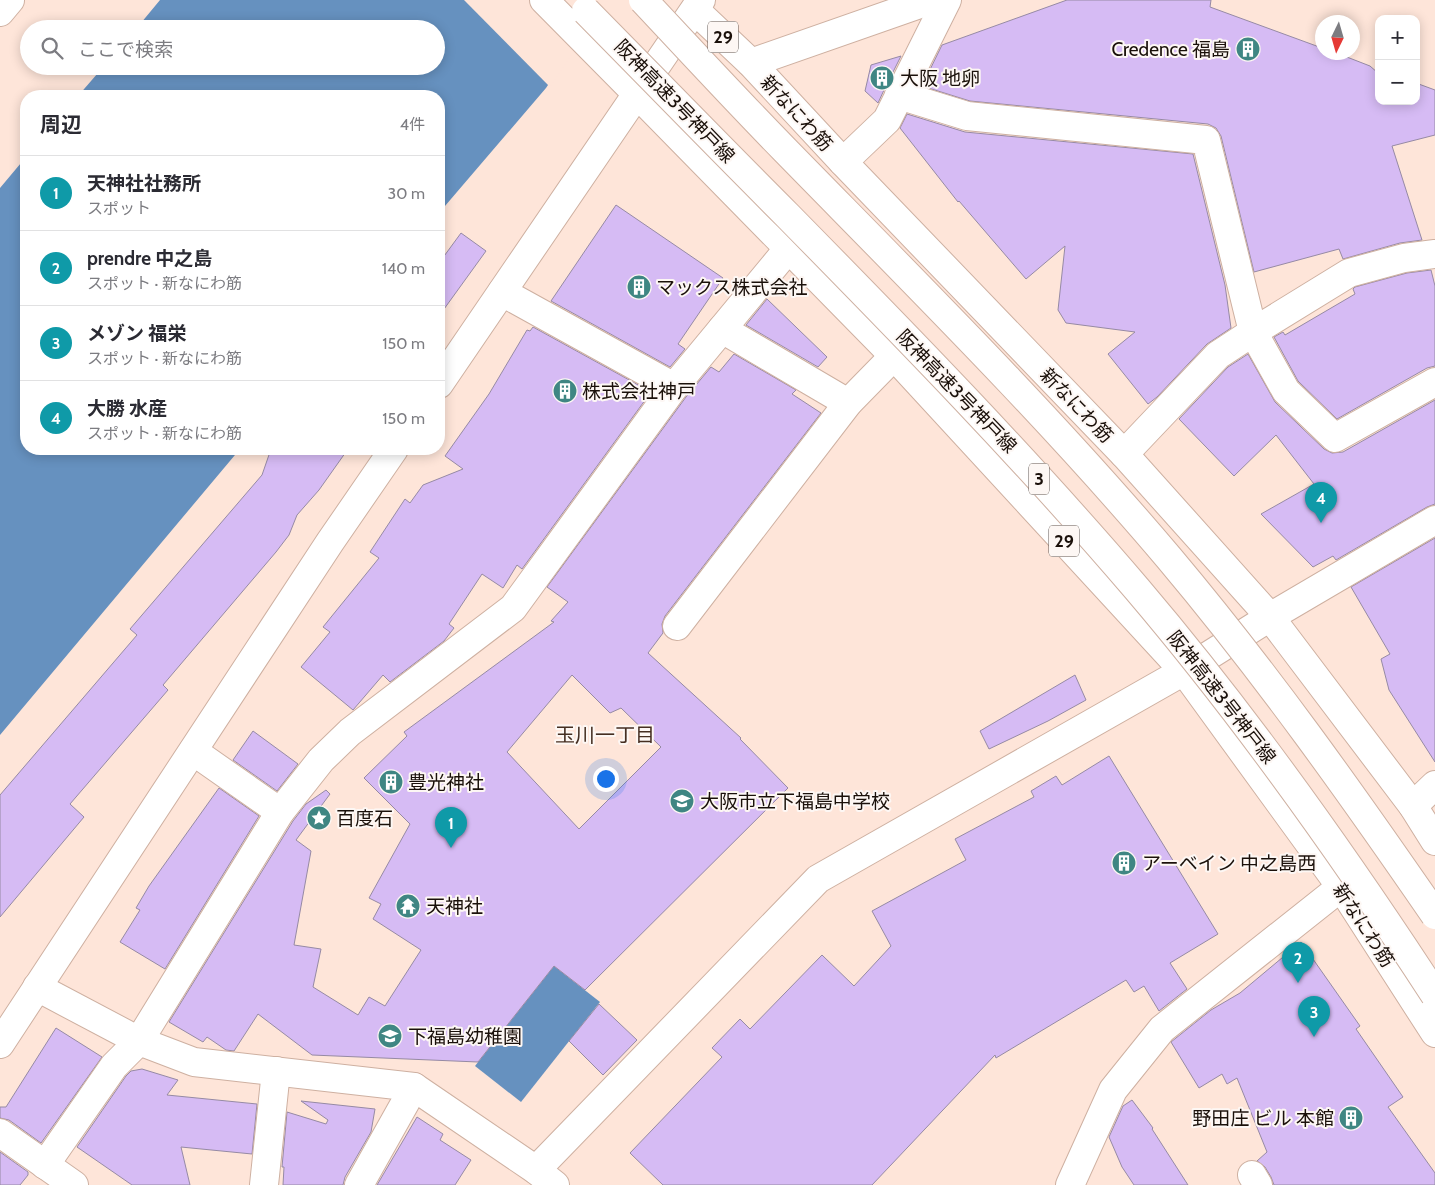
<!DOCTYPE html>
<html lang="ja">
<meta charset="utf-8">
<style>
body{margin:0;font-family:Cabin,"Noto Sans JP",sans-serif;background:#f2f2f3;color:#2b2b33}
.controls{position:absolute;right:15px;top:15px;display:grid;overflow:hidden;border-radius:10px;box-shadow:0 2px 12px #0003}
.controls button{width:45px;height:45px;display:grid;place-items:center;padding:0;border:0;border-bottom:1px solid #e1e1e2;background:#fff;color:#2b2b33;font:25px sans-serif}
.compass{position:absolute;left:1315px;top:15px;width:45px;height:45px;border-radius:50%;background:#fff;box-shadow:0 2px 12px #0003;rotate:185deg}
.you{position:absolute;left:605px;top:778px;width:18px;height:18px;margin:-12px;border:4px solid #fff;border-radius:50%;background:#1a73e8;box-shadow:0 0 0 8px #1a73e833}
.badge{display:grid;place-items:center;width:32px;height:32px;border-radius:50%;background:#0b8043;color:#fff;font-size:16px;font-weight:700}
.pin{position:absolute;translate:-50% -41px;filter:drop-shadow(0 1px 2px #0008)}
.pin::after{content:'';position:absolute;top:26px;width:18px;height:15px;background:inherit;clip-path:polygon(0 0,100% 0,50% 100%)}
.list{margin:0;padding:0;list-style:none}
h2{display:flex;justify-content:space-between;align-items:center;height:65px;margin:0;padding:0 20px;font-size:21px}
h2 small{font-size:16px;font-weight:400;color:#7c7c81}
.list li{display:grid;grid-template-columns:32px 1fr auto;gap:15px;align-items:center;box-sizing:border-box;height:75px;padding:0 20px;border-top:1px solid #e1e1e2}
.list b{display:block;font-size:19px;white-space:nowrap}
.list p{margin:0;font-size:16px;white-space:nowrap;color:#7c7c81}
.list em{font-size:16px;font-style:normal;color:#7c7c81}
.icon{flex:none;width:28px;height:28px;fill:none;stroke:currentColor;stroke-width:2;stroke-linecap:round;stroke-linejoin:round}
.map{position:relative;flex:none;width:1435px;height:1185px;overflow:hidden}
.search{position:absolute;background:#fff;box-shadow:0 2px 12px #0003;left:20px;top:20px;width:425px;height:55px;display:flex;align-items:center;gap:12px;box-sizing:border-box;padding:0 18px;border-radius:28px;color:#7c7c81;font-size:19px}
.panel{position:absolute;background:#fff;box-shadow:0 2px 12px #0003;left:20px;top:90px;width:425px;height:365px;border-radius:20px}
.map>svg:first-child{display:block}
.water{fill:#6691bf}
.pier{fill:#fee5d9}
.building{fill:#d6bbf4;stroke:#968aa4;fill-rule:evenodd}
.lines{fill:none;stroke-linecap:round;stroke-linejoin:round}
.minor-casing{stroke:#ceb0a1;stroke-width:30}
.major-casing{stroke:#ceb0a1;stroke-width:30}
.minor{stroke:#fff;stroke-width:28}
.major{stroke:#fff;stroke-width:28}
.highway-bridge-casing{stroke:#ceb0a1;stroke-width:30;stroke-linecap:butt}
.highway-bridge{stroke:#fff;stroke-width:28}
.labels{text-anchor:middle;stroke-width:4;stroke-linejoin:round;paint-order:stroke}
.shield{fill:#fdf7f4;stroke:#5e5550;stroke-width:1}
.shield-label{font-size:18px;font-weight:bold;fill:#1a100a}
.poi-label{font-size:19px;fill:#1a100a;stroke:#fdf7f4;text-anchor:start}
.street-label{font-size:19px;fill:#1a100a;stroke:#fdf7f4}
.neighbourhood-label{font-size:20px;fill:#452e21;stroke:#fdf7f4}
</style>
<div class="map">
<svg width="1435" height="1185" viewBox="0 0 1435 1185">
<rect width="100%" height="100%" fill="#fee5d9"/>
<g class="water">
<polygon points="160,0 605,0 546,88 439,213 439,96 78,96 104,66 436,66 436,29 136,29"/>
<polygon points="26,157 26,449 240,449 0,735 0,188"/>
<polygon points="554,966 600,1002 521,1102 475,1066"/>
</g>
<polygon class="pier" points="464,0 608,0 550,87"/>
<g class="building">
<polygon points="1067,0 1211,0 1210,7 1322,48 1322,52 1334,52 1370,66 1378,73 1379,69 1379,101 1416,101 1416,83 1435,90 1435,135 1392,146 1422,240 1400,243 1343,259 1339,249 1254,272 1221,136 1216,128 1208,124 970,101 922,86 942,45"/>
<polygon points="901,56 884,90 878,103 865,91 871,65"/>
<polygon points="907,114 965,132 1193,154 1225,285 1231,328 1207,344 1157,397 1148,404 1108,354 1135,332 1066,323 1058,310 1065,246 1026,279 959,201 958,202 900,128"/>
<polygon points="616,205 723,278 678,344 685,349 670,367 551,301"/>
<polygon points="461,233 486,251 439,316 439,263"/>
<polygon points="1431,270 1435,286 1435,366 1427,368 1337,419 1298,381 1274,337 1283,332 1285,335 1355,294 1353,289 1355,287 1407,273"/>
<polygon points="767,299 827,357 818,367 746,325"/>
<polygon points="533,327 651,392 522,569 517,565 503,588 482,574 449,624 454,628 444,641 390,682 383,675 353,710 301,667 330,632 323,627 379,558 370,552 405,499 410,503 423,485 463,469 445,456 489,394 527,330 530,331"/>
<path d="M734,354l62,36 -4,4 29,19 -156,203 -3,8 1,9 -15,20 93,85 -1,1 48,49 -203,202 -31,-24 -76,96 -166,-7 -54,-41 -24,37 -8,-1 -19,-13 -4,5 -34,-20 124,-201 13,-17 20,-14 4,4 -34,46 15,11 -17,94 27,4 -8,38 45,28 11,-18 16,9 36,-56 -48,-31 8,-15 -12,-6 41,-74 -46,-46 43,-42 -3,-4 150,-110 -3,-1 17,-19 -21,-15 139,-190 25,-30 8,5zM572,675l38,38 11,-5 40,39 -82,82 -72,-77z"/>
<polygon points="1248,354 1275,402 1324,449 1332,453 1343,452 1435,400 1435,504 1427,507 1336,560 1333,556 1313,567 1261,514 1314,484 1276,435 1234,476 1179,419 1228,367"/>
<polygon points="271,449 348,449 319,490 297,515 289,535 276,552 163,685 168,690 70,804 84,817 0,917 0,795 137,635 130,629 262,475"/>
<polygon points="1435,538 1435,762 1389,690 1381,659 1390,654 1351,587"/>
<polygon points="1075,675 1086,700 1048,721 989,749 980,731"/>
<polygon points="253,731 298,764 277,791 233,760"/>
<polygon points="1109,756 1218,934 1170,963 1187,989 1159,1011 1144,986 1134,992 1126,980 996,1058 995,1055 872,1185 663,1185 630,1153 722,1057 712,1048 740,1019 750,1029 822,955 854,986 891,946 872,911 966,860 955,839 1034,797 1031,791 1056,776 1062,785"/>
<polygon points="219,788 259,816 165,969 120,942 140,910 136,908 149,886"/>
<polygon points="1301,942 1360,1026 1356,1029 1403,1097 1388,1107 1435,1173 1435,1185 1274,1185 1271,1177 1265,1167 1257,1161 1267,1152 1237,1078 1227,1084 1222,1074 1199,1088 1171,1042 1211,1010 1240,993"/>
<polygon points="599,1004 637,1040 603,1075 569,1041"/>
<polygon points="56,1028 102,1057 41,1143 9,1120 0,1118 0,1107 6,1107"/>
<polygon points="142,1069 178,1080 167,1095 257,1104 252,1154 181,1147 190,1185 132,1185 77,1147 126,1076 131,1071"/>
<polygon points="1132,1100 1153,1128 1152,1129 1188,1185 1134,1185 1122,1167 1109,1137 1123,1106"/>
<polygon points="301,1101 375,1109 371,1132 345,1177 343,1185 283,1185 284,1167 282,1167 287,1112 326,1124 328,1120"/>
<polygon points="417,1117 443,1134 440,1140 471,1160 455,1185 377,1185"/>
<polygon points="0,1152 28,1172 28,1175 20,1185 0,1185"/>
</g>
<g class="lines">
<defs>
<g id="minor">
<polyline points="544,0 637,94"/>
<polyline points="0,12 10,0"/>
<polyline points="751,63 931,0"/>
<polyline points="899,95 967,116 1206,140 1253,332 1286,391 1335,438 1435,382"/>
<polyline points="843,162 887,120 947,0"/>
<polyline points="502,292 674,387"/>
<polyline points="722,329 848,403"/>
<polyline points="439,384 701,0"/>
<polyline points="1124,454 1218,355 1253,332 1349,273 1404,258 1435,254"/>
<polyline points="677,626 848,403 894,356"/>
<polyline points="193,751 280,812"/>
<polyline points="1413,806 1435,785"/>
<polyline points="37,987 139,1041 194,1062 414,1087 536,1170 555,1185"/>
<polyline points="0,1044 330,542 394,449"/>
<polyline points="0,1133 74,1185"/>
<polyline points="45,1165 114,1066 139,1041 280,812 321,760 350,732 513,608 674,387 789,248"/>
<polyline points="536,1170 818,879 1184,671 1270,617 1435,520"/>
<polyline points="1252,1175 1258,1185"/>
<polyline points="264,1185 276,1071"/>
<polyline points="359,1185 414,1087"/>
<polyline points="1070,1185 1113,1090 1162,1029 1341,887"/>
</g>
<g id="major">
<polyline points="695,10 751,63 843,162 1124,454 1270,617 1413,806 1435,841"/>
<polyline points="637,94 894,356 1184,671 1341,887 1435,1033"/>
</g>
</defs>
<use href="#minor" class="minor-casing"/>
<use href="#major" class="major-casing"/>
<use href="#minor" class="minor"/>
<use href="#major" class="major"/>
<defs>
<g id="highway-bridge">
<path d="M643,0c47,50 94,101 142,150 131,134 264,266 384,408 96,114 182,235 266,357"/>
<path d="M586,11c67,68 134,137 202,205 119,121 238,243 349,373 109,128 206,265 298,406"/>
</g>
</defs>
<use href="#highway-bridge" class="highway-bridge-casing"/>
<use href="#highway-bridge" class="highway-bridge"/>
</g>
<defs>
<symbol id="building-disc" viewBox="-11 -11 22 22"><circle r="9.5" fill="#3f8683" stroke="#fdf7f4"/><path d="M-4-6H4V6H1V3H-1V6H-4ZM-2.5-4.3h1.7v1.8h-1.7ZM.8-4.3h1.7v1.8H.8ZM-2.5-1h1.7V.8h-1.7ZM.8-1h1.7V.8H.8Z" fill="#fff"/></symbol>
<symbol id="school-disc" viewBox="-11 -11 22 22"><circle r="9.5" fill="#3f8683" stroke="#fdf7f4"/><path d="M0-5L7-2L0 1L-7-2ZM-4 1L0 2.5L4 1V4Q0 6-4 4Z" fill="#fff"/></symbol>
<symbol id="sight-disc" viewBox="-11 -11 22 22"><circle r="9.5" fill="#3f8683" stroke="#fdf7f4"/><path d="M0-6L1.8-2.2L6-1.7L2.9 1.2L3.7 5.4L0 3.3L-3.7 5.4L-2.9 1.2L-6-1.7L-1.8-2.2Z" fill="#fff"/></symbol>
<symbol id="temple-disc" viewBox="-11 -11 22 22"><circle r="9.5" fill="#3f8683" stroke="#fdf7f4"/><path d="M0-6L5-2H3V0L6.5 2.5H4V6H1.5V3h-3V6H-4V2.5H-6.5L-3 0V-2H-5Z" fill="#fff"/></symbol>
</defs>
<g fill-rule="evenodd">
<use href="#building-disc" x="1234" y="35" width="28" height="28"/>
<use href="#building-disc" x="868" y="64" width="28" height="28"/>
<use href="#building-disc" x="625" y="273" width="28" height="28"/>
<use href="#building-disc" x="551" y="377" width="28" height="28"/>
<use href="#building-disc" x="377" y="768" width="28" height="28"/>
<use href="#school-disc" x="668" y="787" width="28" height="28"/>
<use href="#sight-disc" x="305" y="804" width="28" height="28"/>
<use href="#building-disc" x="1110" y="849" width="28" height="28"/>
<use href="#temple-disc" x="394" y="892" width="28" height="28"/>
<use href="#school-disc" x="376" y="1022" width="28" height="28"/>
<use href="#building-disc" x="1337" y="1104" width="28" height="28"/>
</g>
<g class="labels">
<g class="shield">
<rect x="708" y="21.5" width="30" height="31" rx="4"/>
<rect x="1029" y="463.5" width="20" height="31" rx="4"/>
<rect x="1049" y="525.5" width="30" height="31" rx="4"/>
</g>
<g class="shield-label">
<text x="723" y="43">29</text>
<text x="1039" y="485">3</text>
<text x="1064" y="547">29</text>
</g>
<g class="poi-label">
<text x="1230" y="56" text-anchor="end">Credence 福島</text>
<text x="900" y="85">大阪 地卵</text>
<text x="656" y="294">マックス株式会社</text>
<text x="582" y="398">株式会社神戸</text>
<text x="408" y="789">豊光神社</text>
<text x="700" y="808">大阪市立下福島中学校</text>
<text x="336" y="825">百度石</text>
<text x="1142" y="870">アーベイン 中之島西</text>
<text x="426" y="913">天神社</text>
<text x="408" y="1043">下福島幼稚園</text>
<text x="1334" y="1125" text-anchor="end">野田庄 ビル 本館</text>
</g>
<g class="street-label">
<text transform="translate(675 101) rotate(46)" y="7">阪神高速3号神戸線</text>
<text transform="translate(797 113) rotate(47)" y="7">新なにわ筋</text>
<text transform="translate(957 391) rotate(46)" y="7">阪神高速3号神戸線</text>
<text transform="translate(1077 405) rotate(46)" y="7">新なにわ筋</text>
<text transform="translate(1222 697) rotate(52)" y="7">阪神高速3号神戸線</text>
<text transform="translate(1364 925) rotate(57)" y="7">新なにわ筋</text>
</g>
<g class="neighbourhood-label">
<text x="605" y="742">玉川一丁目</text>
</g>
</g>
</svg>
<div class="controls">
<button>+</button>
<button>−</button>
</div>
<svg class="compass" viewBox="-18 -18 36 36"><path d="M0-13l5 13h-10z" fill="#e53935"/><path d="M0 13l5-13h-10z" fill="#7c7c81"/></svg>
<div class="you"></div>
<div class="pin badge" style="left:451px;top:848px;background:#0f9aa8">1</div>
<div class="pin badge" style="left:1298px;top:983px;background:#0f9aa8">2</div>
<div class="pin badge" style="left:1314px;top:1037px;background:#0f9aa8">3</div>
<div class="pin badge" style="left:1321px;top:523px;background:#0f9aa8">4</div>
<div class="search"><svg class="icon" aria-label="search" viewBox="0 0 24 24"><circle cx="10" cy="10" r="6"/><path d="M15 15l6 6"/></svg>ここで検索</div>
<section class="panel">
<h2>周辺<small>4件</small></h2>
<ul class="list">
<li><span class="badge" style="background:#0f9aa8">1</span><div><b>天神社社務所</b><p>スポット</p></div><em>30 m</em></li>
<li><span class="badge" style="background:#0f9aa8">2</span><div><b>prendre 中之島</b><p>スポット · 新なにわ筋</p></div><em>140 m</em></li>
<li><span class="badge" style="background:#0f9aa8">3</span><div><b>メゾン 福栄</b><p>スポット · 新なにわ筋</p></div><em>150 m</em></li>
<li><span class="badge" style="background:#0f9aa8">4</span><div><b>大勝 水産</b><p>スポット · 新なにわ筋</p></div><em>150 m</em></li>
</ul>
</section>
</div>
